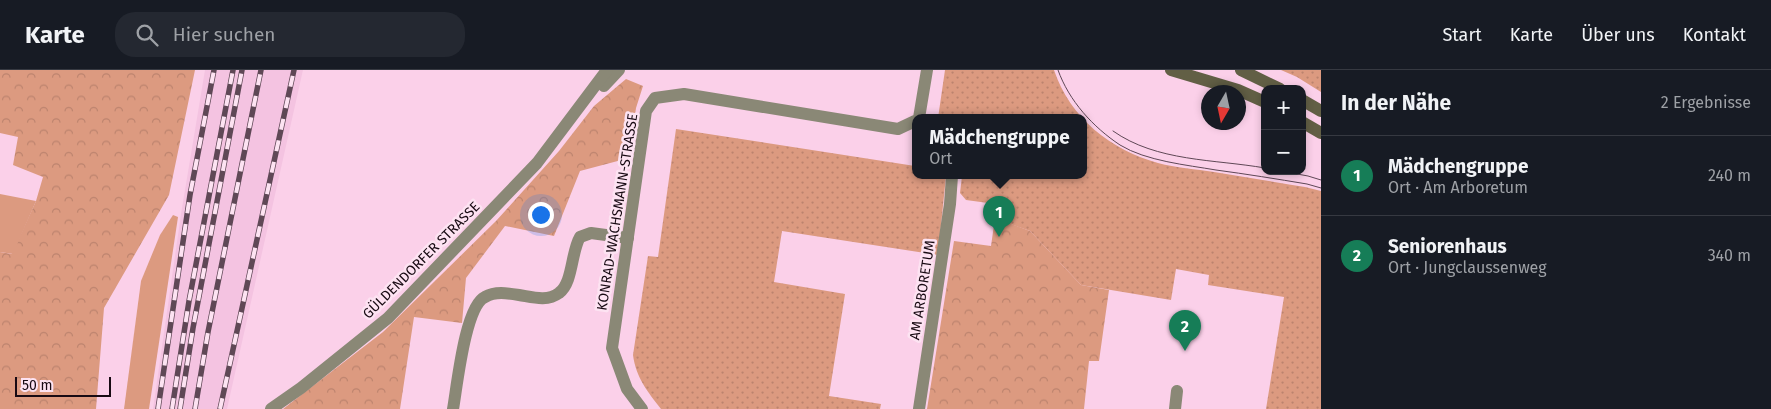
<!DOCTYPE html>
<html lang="de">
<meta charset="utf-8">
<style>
body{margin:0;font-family:"Fira Sans",sans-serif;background:#242831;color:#f1f3f6}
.controls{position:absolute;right:15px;top:15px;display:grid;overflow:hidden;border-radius:10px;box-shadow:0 2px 8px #0003}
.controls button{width:45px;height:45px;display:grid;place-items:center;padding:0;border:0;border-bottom:1px solid #363941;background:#171b24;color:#f1f3f6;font:25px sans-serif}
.compass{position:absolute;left:1201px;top:15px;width:45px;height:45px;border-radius:50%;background:#171b24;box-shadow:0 2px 8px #0003;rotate:189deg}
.scale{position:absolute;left:15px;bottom:12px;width:96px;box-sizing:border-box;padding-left:5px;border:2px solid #180a13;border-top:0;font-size:14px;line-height:18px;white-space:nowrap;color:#180a13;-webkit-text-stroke:4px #fde3f2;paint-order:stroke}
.you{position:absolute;left:540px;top:144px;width:18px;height:18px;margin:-12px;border:4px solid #fff;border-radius:50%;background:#1a73e8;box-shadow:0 0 0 8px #1a73e833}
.badge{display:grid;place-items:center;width:32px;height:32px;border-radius:50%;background:#167d57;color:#fff;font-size:16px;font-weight:700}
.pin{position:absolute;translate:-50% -41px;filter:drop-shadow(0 1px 2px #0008)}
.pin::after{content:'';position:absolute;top:26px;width:18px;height:15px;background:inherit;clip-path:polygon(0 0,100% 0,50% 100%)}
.popup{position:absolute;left:912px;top:44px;width:175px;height:65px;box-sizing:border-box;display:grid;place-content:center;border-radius:10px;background:#171b24;filter:drop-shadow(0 1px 4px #0005);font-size:16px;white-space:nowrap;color:#9ea1a6}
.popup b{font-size:19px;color:#f1f3f6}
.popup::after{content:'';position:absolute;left:50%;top:100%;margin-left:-10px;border:10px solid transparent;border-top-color:#171b24}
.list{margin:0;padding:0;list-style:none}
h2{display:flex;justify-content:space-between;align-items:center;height:65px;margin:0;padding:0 20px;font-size:21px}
h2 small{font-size:16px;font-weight:400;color:#9ea1a6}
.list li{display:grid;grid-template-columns:32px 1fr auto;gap:15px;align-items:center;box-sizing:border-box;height:80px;padding:0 20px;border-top:1px solid #363941}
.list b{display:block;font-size:19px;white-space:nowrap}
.list p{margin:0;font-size:16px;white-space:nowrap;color:#9ea1a6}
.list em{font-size:16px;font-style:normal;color:#9ea1a6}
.icon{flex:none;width:28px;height:28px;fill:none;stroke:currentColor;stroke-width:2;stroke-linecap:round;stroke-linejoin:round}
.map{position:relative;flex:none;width:1321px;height:339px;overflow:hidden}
header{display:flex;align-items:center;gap:30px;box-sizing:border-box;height:70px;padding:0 25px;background:#171b24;border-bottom:1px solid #363941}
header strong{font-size:24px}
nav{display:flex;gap:28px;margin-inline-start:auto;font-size:18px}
.search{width:350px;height:45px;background:#242831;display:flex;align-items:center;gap:12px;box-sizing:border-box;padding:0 18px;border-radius:20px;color:#9ea1a6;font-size:19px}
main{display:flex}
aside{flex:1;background:#171b24}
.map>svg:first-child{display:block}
.built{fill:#f4c3e1}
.grass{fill:url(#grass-dots)}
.forest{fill:url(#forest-crowns)}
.garden{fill:#dc9a80}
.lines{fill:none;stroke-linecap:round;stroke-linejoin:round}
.street{stroke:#8a8876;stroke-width:12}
.secondary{stroke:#625f45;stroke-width:12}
.tram{stroke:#5f4856;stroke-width:1}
.rail-casing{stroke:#5f4856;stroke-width:5.5}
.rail{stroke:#fde3f2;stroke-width:4;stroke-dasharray:11;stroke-linecap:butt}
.labels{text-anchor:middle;stroke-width:5;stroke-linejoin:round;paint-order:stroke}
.street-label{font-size:14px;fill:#180a13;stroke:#fde3f2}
</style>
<header>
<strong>Karte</strong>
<div class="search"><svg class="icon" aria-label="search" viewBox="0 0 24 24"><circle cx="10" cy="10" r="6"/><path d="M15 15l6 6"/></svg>Hier suchen</div>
<nav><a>Start</a><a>Karte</a><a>Über uns</a><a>Kontakt</a></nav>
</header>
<main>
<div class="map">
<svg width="1321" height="339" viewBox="0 0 1321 339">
<defs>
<pattern id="grass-dots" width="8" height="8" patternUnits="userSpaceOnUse" patternTransform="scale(1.25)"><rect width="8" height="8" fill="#dc9a80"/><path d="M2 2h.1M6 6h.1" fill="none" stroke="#bc836e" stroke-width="1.8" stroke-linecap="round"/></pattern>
<pattern id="forest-crowns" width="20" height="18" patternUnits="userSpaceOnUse" patternTransform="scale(1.25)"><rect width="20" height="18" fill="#dc9a80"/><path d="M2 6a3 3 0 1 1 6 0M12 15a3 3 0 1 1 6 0" fill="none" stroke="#bc836e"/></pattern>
</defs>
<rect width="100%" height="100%" fill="#fbd0e9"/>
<polygon class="built" points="205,0 303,0 227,339 153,339 181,144"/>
<g class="grass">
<path d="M945,0h109c16,48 57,80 104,93 18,5 38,6 56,9 30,5 61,10 91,15l16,4v218h-55l18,-112 -76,-12 1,-10 -33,-6 -5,31 -90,-15 -51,-54 -44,-16 2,-12 -22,-3 -6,-7 2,-17h121v-58h-145z"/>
<polygon points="1281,0 1321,0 1321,22 1297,7"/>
<path d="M676,59l239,37v10h31l-8,79 -156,-24 -8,51 71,12 -16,102 52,8 -1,5h-219c-13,-17 -25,-31 -28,-54l15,-99 10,1z"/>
</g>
<g class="forest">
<polygon points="0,0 195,0 169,125 104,238 96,339 0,339 0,182 12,184 36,131 43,107 13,95 18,67 0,63"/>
<polygon points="626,9 643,16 636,38 629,88 580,101 554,166 505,156 466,208 462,253 414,247 400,339 283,339 383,262 496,151 559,81 594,36"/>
<polygon points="995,148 1030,161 1081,215 1109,220 1099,291 1089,291 1084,339 927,339 954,171 991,176"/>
</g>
<g class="garden">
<polygon points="0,124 36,131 13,184 0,182"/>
<polygon points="173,145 178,147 149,339 124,339 141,211 160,165"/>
</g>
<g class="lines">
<g class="street">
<polyline points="604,16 619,0"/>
<polyline points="919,48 927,0"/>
<polyline points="271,339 301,318 388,248 537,93 607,0"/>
<path d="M453,339c4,-22 12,-103 32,-112 10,-6 22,-4 34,-2 13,2 28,7 40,-2 14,-10 12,-41 21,-56l11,-4 37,5"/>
<polyline points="642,339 627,319 612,278 646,41 655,28 684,24 898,59 915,51"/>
<polyline points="919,339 950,134 952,106"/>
<polyline points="1175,339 1177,321"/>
</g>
<g class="secondary">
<polyline points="1171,0 1238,20 1265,32"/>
<polyline points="1241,0 1280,19"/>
<polyline points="1302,30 1321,41"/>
<polyline points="1302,52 1321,63"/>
</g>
<g class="tram">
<path d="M1058,0c11,31 35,57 62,75 26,16 67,20 96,25 30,4 61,9 91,14l14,4"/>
<path d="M1113,61c44,31 101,28 152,37"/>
<polyline points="1281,101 1308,106 1321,110"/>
</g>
<defs>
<g id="rail">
<polyline points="158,339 190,125 214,0"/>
<polyline points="172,339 189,231 233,0"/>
<polyline points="180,339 193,258 242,0"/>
<polyline points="195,339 208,262 261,0"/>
<polyline points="220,339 294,0"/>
</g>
</defs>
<use href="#rail" class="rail-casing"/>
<use href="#rail" class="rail"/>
</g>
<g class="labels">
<g class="street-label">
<text transform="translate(617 142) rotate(-81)" y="5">KONRAD-WACHSMANN-STRASSE</text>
<text transform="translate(421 190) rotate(-45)" y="5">GÜLDENDORFER STRASSE</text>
<text transform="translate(922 220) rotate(-81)" y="5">AM ARBORETUM</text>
</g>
</g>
</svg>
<div class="controls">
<button>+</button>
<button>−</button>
</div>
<svg class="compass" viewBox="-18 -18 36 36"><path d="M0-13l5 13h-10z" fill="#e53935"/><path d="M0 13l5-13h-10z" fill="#9ea1a6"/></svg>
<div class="scale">50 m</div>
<div class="you"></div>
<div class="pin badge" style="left:999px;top:167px">1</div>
<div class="popup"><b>Mädchengruppe</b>Ort</div>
<div class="pin badge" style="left:1185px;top:281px">2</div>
</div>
<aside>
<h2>In der Nähe<small>2 Ergebnisse</small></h2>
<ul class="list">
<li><span class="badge">1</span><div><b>Mädchengruppe</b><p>Ort · Am Arboretum</p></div><em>240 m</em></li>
<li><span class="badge">2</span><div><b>Seniorenhaus</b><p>Ort · Jungclaussenweg</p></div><em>340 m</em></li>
</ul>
</aside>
</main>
